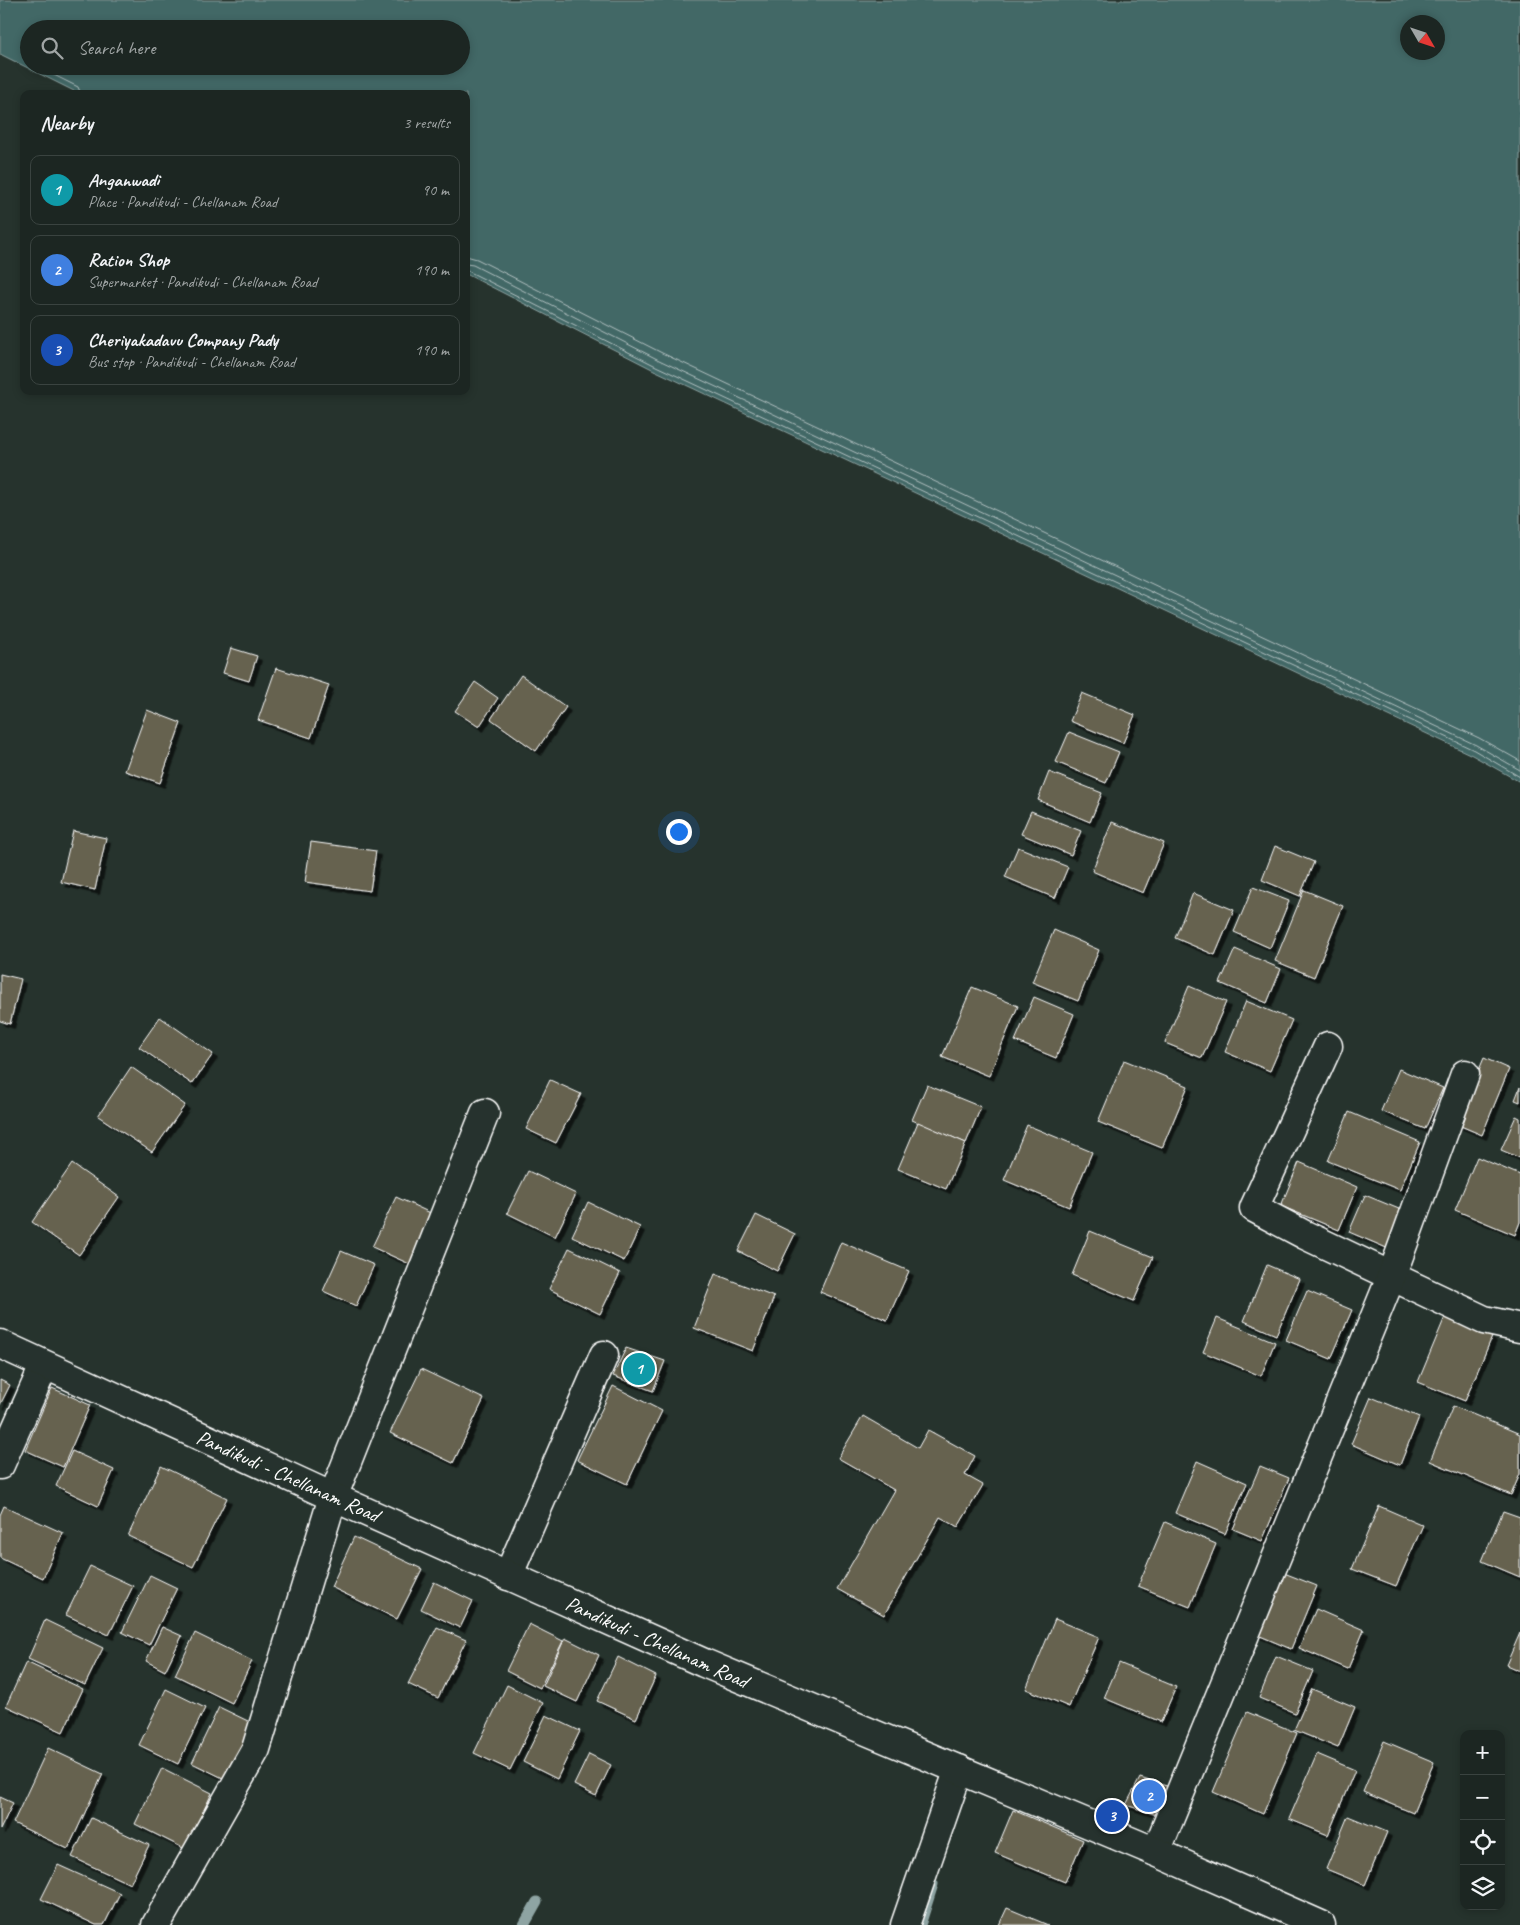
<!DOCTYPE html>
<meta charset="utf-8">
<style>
body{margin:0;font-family:Caveat,sans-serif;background:#29322f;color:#f1f3f6}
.controls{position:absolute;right:15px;bottom:15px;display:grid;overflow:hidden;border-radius:10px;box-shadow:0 2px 8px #0003}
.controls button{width:45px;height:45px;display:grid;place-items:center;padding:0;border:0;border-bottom:1px solid #3a4340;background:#1c2622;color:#f1f3f6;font:25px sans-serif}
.compass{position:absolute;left:1400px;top:15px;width:45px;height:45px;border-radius:50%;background:#1c2622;box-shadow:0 2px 8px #0003;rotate:129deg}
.you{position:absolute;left:678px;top:831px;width:18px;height:18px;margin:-12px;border:4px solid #fff;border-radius:50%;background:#1a73e8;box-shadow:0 0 0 8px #1a73e833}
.badge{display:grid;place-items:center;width:32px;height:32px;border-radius:50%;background:#ffd166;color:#fff;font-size:16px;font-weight:700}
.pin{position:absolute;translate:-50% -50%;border:2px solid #fff;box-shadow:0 1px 5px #0006}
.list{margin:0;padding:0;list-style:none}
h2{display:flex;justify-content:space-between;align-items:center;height:65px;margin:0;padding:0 20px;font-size:21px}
h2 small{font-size:16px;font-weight:400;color:#a0a5a5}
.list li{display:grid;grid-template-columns:32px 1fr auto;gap:15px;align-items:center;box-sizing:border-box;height:70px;margin:0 10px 10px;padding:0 10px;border:1px solid #3a4340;border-radius:10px}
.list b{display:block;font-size:19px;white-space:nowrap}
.list p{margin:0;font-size:16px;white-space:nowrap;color:#a0a5a5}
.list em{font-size:16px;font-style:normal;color:#a0a5a5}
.icon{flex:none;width:28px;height:28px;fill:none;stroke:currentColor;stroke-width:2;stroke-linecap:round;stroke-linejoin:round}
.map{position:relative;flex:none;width:1520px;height:1925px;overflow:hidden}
.search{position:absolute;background:#1c2622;box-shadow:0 2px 8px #0003;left:20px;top:20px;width:450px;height:55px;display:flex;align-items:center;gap:12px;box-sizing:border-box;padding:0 18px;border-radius:28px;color:#a0a5a5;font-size:19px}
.panel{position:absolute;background:#1c2622;box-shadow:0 2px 8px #0003;left:20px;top:90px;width:450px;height:305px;border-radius:10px}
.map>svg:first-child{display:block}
.water{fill:#426766;stroke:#8ea4a3;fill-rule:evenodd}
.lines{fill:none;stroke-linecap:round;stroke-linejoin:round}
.shore{stroke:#b3c2c2;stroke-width:1}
.stream{stroke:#8ea4a3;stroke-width:11}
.building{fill:#66624f;stroke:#fff;filter:url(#shadow)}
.minor-casing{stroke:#fff;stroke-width:31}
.major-casing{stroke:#fff;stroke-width:31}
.minor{stroke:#26332d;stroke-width:28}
.major{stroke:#26332d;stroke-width:28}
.labels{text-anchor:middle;stroke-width:4.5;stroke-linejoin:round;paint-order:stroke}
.street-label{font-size:21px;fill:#fff;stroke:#26332d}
</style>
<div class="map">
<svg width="1520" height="1925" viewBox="0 0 1520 1925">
<defs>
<filter id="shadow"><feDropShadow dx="4.5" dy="4.5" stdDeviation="0" flood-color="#0009"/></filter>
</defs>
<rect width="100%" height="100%" fill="#26332d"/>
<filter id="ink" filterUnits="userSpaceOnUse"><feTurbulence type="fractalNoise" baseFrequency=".02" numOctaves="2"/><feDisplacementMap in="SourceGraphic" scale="10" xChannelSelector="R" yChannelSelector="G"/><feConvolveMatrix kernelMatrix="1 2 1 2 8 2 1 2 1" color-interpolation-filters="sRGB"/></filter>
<g filter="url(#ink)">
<path class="water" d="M0,0h1520v782l-48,-27 -818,-385 -188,-96v-180h-386l-80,-40zM1408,22h30v30h-30zM29,29h432v37h-432z"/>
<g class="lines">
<g class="shore">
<polyline points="36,66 78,87 81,94"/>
<polyline points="466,256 477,259 662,353 1479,738 1520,761"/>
<polyline points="466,264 473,265 659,360 1476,745 1520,770"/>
<polyline points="466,270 656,366 1474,750 1520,777"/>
</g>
<g class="stream">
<polyline points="524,1925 537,1902"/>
<polyline points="920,1925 933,1884"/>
</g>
</g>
<g class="building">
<polygon points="231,648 257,656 249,681 223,673"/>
<polygon points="276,668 329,685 311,738 258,720"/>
<polygon points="521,675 566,707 536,751 491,719"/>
<polygon points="475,682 498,698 479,727 455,711"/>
<polygon points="1082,693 1135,715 1123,743 1070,721"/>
<polygon points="147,710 181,723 160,783 125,771"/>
<polygon points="1069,732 1119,752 1106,783 1056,762"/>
<polygon points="1049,772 1102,793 1090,822 1038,800"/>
<polygon points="1031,811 1081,831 1071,855 1021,834"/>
<polygon points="1112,822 1164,843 1143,893 1092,871"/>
<polygon points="73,831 106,838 95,890 61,882"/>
<polygon points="311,842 376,851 370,891 305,882"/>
<polygon points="1275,846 1314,862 1300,896 1262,880"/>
<polygon points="1018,847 1068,867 1055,898 1005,877"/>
<polygon points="1253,887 1289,901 1270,948 1234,932"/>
<polygon points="1304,890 1343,906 1314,977 1275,961"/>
<polygon points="1193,893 1234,910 1215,955 1175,938"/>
<polygon points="1054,930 1099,950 1078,1001 1032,982"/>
<polygon points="1235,949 1281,969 1267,1003 1220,983"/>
<polygon points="0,974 21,979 10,1024 0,1021"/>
<polygon points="1189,986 1226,1002 1202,1058 1165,1043"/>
<polygon points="972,987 1018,1006 989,1076 942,1057"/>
<polygon points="1034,997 1074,1014 1056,1058 1015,1041"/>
<polygon points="1246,1001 1292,1020 1270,1071 1225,1052"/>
<polygon points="160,1017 213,1054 192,1084 139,1047"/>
<polygon points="1484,1058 1509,1069 1482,1135 1456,1124"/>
<polygon points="1124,1060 1188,1086 1162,1148 1098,1122"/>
<polygon points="131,1067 185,1105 152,1152 98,1116"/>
<polygon points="1399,1069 1443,1088 1425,1129 1381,1111"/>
<polygon points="550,1080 581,1094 556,1143 526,1129"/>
<polygon points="927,1085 981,1107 966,1143 912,1120"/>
<polygon points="1520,1087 1520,1102 1515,1100"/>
<polygon points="1349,1112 1420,1142 1400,1190 1328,1161"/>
<polygon points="1516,1116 1520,1118 1520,1158 1501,1150"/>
<polygon points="918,1122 966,1143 946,1189 898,1169"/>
<polygon points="1027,1125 1092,1152 1069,1207 1004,1180"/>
<polygon points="1477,1157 1520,1175 1520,1222 1515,1235 1455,1210"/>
<polygon points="1299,1162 1357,1187 1339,1230 1281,1206"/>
<polygon points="72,1164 119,1197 79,1255 32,1222"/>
<polygon points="528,1171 576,1194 555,1237 507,1213"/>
<polygon points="1365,1195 1411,1214 1396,1252 1349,1232"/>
<polygon points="396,1197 437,1216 414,1266 372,1247"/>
<polygon points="588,1202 640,1227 624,1261 572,1236"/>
<polygon points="756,1215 795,1234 777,1271 738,1251"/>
<polygon points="1090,1231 1153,1257 1134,1301 1072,1275"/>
<polygon points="841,1242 909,1271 887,1320 820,1292"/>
<polygon points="569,1248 620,1273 600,1314 549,1289"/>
<polygon points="341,1251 374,1265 356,1306 323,1291"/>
<polygon points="1267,1265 1300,1279 1276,1335 1244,1321"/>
<polygon points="715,1274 774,1297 753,1351 694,1328"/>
<polygon points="1307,1291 1352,1310 1331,1359 1286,1340"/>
<polygon points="1445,1317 1492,1337 1465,1401 1418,1382"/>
<polygon points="1217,1318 1275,1342 1261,1376 1203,1352"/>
<polygon points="626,1348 665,1361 653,1391 613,1376"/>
<polygon points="421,1369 484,1399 453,1463 390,1433"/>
<polygon points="0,1380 10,1385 0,1405"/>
<polygon points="613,1386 662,1411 627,1484 577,1460"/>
<polygon points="52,1388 90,1405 63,1467 25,1450"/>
<polygon points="1371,1397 1419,1417 1400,1465 1351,1444"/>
<polygon points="1453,1406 1520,1434 1520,1474 1511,1495 1430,1461"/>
<polygon points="863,1416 918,1448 928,1430 975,1456 965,1475 983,1485 958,1527 940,1517 884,1615 837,1589 894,1490 838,1458"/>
<polygon points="72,1451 114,1470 98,1506 56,1486"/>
<polygon points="1197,1461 1247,1483 1225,1534 1175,1513"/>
<polygon points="161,1466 227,1498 193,1567 128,1536"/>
<polygon points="1260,1466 1289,1478 1262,1541 1233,1529"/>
<polygon points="4,1506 63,1533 43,1578 0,1558 0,1515"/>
<polygon points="1379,1506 1423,1525 1396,1586 1352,1569"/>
<polygon points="1503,1511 1520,1517 1520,1577 1482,1561"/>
<polygon points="1165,1522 1216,1544 1190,1607 1138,1586"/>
<polygon points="354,1537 422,1569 397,1619 331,1587"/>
<polygon points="90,1566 133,1586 109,1635 66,1615"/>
<polygon points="1279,1571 1317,1586 1291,1649 1253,1633"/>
<polygon points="150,1575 177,1588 149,1645 122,1632"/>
<polygon points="434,1582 473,1601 460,1628 421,1609"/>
<polygon points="1316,1609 1364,1630 1348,1669 1299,1648"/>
<polygon points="1055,1619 1099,1637 1069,1707 1026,1689"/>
<polygon points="45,1620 103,1648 85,1685 28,1659"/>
<polygon points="529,1624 563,1641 540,1688 506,1671"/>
<polygon points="162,1627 182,1636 165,1671 146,1661"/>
<polygon points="437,1627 466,1640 438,1698 408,1684"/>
<polygon points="195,1633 252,1661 232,1703 175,1675"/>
<polygon points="1520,1633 1520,1671 1506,1665"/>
<polygon points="565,1638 599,1655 577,1702 543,1686"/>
<polygon points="1276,1656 1313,1671 1295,1713 1259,1698"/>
<polygon points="618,1657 656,1676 636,1719 597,1701"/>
<polygon points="26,1662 83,1689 63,1732 6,1706"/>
<polygon points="1119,1663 1176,1687 1161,1722 1104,1698"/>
<polygon points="507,1685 543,1703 510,1770 474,1753"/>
<polygon points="166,1689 205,1708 178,1764 139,1745"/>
<polygon points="1312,1689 1355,1707 1338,1748 1294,1730"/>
<polygon points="219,1707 252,1723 225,1779 192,1763"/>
<polygon points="1247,1712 1297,1733 1263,1814 1213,1792"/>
<polygon points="546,1715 580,1731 557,1779 523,1762"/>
<polygon points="1384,1741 1434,1762 1413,1813 1363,1792"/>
<polygon points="48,1748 103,1774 68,1849 13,1823"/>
<polygon points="589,1754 611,1765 596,1796 574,1785"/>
<polygon points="1317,1754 1355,1770 1328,1835 1289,1819"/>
<polygon points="162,1768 212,1793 185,1849 135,1824"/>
<polygon points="1140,1778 1170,1787 1160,1816 1126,1805"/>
<polygon points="0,1797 13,1803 0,1830"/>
<polygon points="1013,1810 1083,1840 1065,1882 995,1853"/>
<polygon points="1348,1816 1387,1832 1365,1885 1326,1869"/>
<polygon points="91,1818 149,1845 130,1884 72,1857"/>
<polygon points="58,1865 120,1893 104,1925 96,1925 41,1899"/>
<polygon points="1007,1908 1048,1925 999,1925"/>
</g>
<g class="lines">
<defs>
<g id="minor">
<polyline points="1328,1046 1254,1208 1305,1235 1484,1320 1520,1328"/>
<polyline points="0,1465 44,1366"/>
<polyline points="508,1576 604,1355"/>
<polyline points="1156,1852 1392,1275 1465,1074"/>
<polyline points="156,1925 256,1749 333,1497 485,1113"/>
<polyline points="905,1925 959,1769"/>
</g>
<polyline id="major" points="0,1344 333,1497 704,1663 1156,1852 1321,1925"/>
</defs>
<use href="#minor" class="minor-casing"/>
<use href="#major" class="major-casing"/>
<use href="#minor" class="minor"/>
<use href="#major" class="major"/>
</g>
</g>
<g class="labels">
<g class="street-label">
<text transform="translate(288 1476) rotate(24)" y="7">Pandikudi - Chellanam Road</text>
<text transform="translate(657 1642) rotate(24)" y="7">Pandikudi - Chellanam Road</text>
</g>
</g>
</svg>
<div class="controls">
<button>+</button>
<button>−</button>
<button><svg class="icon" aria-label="locate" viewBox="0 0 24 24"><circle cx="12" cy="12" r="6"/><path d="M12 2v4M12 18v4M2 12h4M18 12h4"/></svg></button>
<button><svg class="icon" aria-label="layers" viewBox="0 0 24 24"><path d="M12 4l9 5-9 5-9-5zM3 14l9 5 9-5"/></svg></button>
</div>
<svg class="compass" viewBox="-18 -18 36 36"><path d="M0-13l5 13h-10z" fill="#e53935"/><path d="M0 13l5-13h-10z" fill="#a0a5a5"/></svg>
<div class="you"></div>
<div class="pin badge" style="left:639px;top:1369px;background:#0f9aa8">1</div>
<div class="pin badge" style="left:1149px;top:1796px;background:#3f7fe0">2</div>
<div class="pin badge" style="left:1112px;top:1816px;background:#1a4fb4">3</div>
<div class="search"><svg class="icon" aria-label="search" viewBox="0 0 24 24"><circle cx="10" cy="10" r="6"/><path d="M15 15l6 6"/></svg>Search here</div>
<section class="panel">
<h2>Nearby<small>3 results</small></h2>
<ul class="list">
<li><span class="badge" style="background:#0f9aa8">1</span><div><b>Anganwadi</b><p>Place · Pandikudi - Chellanam Road</p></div><em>90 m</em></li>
<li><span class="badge" style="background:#3f7fe0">2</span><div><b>Ration Shop</b><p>Supermarket · Pandikudi - Chellanam Road</p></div><em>190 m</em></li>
<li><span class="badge" style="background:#1a4fb4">3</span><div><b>Cheriyakadavu Company Pady</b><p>Bus stop · Pandikudi - Chellanam Road</p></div><em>190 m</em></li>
</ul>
</section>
</div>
